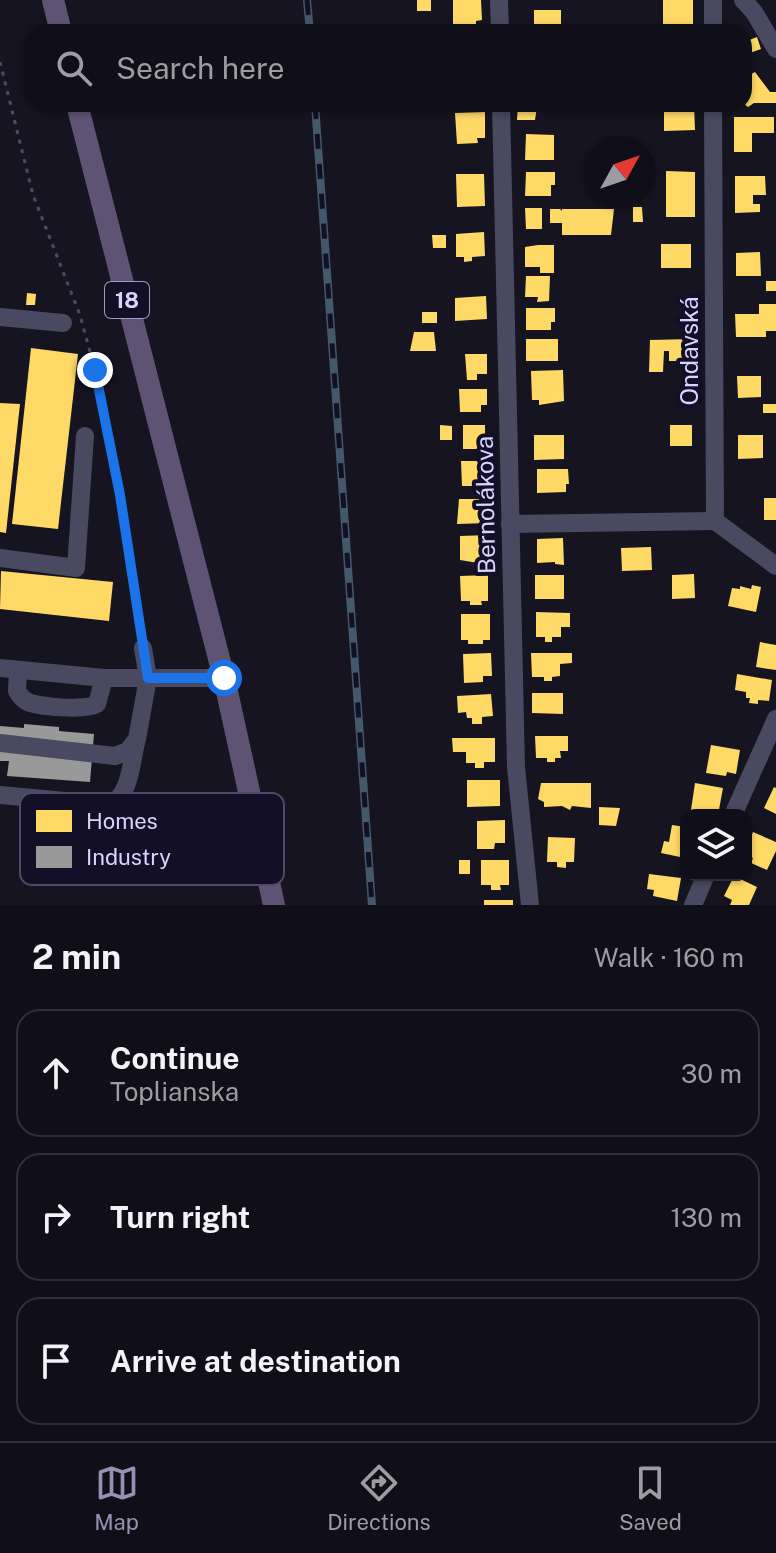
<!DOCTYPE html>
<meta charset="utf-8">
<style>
body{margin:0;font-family:"Public Sans",sans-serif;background:#191822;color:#f1f3f6}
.controls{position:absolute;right:24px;bottom:24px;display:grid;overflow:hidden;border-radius:16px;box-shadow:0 2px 6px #0004}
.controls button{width:72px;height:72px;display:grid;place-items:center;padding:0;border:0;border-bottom:2px solid #302f38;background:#100f19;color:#f1f3f6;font:40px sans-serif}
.compass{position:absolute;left:584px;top:136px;width:72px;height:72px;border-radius:50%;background:#100f19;box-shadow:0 2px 6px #0004;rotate:50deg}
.stop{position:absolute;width:24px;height:24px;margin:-18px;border:6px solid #1a73e8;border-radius:50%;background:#fff}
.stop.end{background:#1a73e8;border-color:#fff;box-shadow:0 2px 8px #0008}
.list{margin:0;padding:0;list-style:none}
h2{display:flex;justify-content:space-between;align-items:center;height:104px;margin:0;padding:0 32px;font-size:34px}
h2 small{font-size:26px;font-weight:400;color:#9c9ca2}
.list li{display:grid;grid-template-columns:52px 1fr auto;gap:24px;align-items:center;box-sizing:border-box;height:128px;margin:0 16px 16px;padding:0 16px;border:2px solid #302f38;border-radius:24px}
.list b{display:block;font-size:30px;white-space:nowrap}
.list p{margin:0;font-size:26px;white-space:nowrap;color:#9c9ca2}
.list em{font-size:26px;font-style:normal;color:#9c9ca2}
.icon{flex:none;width:44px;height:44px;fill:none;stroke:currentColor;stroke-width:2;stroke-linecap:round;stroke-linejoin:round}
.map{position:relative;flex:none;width:776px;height:905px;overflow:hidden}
.search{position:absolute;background:#100f19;box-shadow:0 2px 6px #0004;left:24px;right:24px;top:24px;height:88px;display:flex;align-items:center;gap:20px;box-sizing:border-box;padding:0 28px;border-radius:24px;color:#9c9ca2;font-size:30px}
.sheet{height:536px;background:#100f19}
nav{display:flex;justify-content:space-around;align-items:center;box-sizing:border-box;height:112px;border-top:2px solid #302f38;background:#100f19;font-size:22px;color:#9c9ca2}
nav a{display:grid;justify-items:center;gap:4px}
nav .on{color:#9591b1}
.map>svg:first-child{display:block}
.homes{fill:#ffd966}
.industry{fill:#999}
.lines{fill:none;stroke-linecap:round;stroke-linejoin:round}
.path{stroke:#44505f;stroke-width:3;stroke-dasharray:4 6;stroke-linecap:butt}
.minor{stroke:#4a4962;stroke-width:18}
.major{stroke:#5e5373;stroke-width:22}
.rail-casing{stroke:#43596b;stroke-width:8}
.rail{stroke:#130f26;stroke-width:5;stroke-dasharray:15;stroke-linecap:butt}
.route{stroke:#1a73e8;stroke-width:10}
.labels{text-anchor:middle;stroke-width:8;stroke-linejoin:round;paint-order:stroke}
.shield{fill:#130f26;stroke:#9e99be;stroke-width:2}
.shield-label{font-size:22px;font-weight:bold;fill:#d9d4ff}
.street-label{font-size:24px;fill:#d9d4ff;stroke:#130f26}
.key{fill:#130f26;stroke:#4e4a67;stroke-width:2}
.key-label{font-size:22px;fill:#d9d4ff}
</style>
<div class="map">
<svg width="776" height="905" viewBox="0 0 776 905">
<rect width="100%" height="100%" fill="#161421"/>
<g class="homes">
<rect x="417" y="0" width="14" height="11"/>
<polygon points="453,0 481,0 482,20 476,21 476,25 453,26"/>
<rect x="663" y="0" width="30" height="32"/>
<polygon points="534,10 561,10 561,25 572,27 573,32 534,32"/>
<polygon points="757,37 761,49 744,55 744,42"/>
<polygon points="755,72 770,92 776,92 776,103 754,103 748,107 744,104 744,78"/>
<polygon points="518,104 542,104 542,107 537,107 535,120 517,120"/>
<polygon points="664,104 694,104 695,130 664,131"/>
<polygon points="485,112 485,138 477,138 478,143 457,144 455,113"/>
<polygon points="734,117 774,117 774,133 752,133 752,152 734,152"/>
<polygon points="526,134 554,135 554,160 525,160"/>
<polygon points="666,171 695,172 695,217 666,217"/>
<polygon points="526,172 555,172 555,185 551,185 551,196 525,196"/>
<polygon points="456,174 484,174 485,206 457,207"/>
<polygon points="735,176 765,176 766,195 753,195 753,204 760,204 760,212 735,213"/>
<polygon points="633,207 642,207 643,222 633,222"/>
<polygon points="525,208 542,208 542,229 526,229"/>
<polygon points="550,209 560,209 562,211 562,209 614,209 611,235 562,235 562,223 550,223"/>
<polygon points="484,232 485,256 472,257 472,261 464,262 464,257 456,257 456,234"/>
<polygon points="432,235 446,235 446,248 433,248"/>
<rect x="661" y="244" width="30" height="24"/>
<polygon points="538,245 554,245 554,273 540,273 540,267 525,267 525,247"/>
<polygon points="760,252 761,276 736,276 736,253"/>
<polygon points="526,276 550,276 549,301 537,302 538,297 525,297"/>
<rect x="766" y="281" width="10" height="10"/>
<polygon points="27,293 36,294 35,305 26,305"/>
<polygon points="486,296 487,319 455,321 455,298"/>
<polygon points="759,304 776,304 776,331 766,331 766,337 736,337 735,314 759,314"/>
<polygon points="526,308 555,308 555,322 551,322 551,330 526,330"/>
<rect x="422" y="312" width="15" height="11"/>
<polygon points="414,332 434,332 436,351 410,351"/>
<rect x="526" y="339" width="32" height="22"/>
<polygon points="692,339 692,361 669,361 669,351 664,351 663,372 649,372 650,340"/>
<polygon points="31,348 78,354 58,529 12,524"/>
<polygon points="465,354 487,354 487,374 477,374 477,380 467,380"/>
<polygon points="563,370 564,401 539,405 539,400 532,400 531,371"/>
<polygon points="737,376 761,376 761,397 738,398"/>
<polygon points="459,389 487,389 487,405 481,405 481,412 460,412"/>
<polygon points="0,403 20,404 6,533 0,532"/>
<rect x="763" y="404" width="13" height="9"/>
<polygon points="440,425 452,426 452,440 440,440"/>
<polygon points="463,425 485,425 485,437 478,437 478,449 463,449"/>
<rect x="670" y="425" width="22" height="21"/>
<polygon points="534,435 564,435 564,459 534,460"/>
<polygon points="738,435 763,435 763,458 738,459"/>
<polygon points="461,461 488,461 489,486 462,486"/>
<polygon points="537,469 568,469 569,484 566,484 566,492 537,493"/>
<rect x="764" y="498" width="12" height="22"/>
<polygon points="459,499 488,499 489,523 457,524"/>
<polygon points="489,535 489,560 478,560 478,563 460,560 460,536"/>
<polygon points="563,538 564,565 555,564 555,562 537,563 537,539"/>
<polygon points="651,547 652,570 622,571 621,548"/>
<polygon points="1,571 113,582 109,621 0,609"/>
<polygon points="694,574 695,598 672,599 672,575"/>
<polygon points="488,575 488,601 481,601 482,605 470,605 470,601 461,601 460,576"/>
<rect x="535" y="575" width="29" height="24"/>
<polygon points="752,585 761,587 756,612 728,606 732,588 740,589 740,586 751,589"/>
<polygon points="536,612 570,613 570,627 561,627 561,637 552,637 552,642 545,642 545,637 536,637"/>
<polygon points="461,614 490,614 490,640 483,640 483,644 468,644 468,640 461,640"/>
<polygon points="760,642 776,645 776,670 756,667"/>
<polygon points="491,653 492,676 483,676 483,682 464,683 463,654"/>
<polygon points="531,653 572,653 572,663 560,664 560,676 552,677 552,681 544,681 544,677 532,677"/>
<polygon points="737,674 772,680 769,701 758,700 758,704 749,703 750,698 746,698 746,692 735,690"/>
<polygon points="532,693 563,693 563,714 532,713"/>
<polygon points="491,694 493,716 482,717 482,724 472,724 472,718 467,718 466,712 458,713 457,696"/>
<polygon points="535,736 568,736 568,751 560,751 561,758 555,758 555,762 547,762 547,758 536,758"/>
<polygon points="452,738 495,738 495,762 484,762 484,768 475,768 475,763 466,763 466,752 453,752"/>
<polygon points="711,745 740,750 736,774 727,772 726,776 706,773"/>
<polygon points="467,780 500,780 500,806 467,807"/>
<polygon points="541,783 591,783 591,808 572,806 570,810 562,806 544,807 544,802 538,799"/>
<polygon points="695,783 723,788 718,815 691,810"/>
<polygon points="774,787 776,788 776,814 764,808"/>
<polygon points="599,807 620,808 616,826 599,825"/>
<polygon points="505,820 505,843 495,843 494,849 477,849 477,821"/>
<polygon points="672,825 686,827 685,858 661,853 664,841 669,842"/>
<polygon points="753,832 776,842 776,851 767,870 751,863 753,858 746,855 746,848"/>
<polygon points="548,837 575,838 574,862 566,862 566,868 557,867 557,862 547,862"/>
<rect x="459" y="860" width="11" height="14"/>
<polygon points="481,860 509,860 509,885 500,885 501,890 491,890 491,885 481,885"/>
<polygon points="649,874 681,878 677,901 653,896 654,890 647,889"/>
<polygon points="734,876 757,887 749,905 730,905 732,900 724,896"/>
<rect x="484" y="900" width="29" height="5"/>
</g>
<polygon class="industry" points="24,724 59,727 59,731 94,734 90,782 7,776 9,761 0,761 0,726 24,728"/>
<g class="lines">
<polyline class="path" points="0,62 33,195 80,315 95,370 120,495 141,632"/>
<g class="minor">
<polyline points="499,0 500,32"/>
<polyline points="713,0 713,32"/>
<polyline points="743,0 754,12 776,49"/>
<polyline points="501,104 516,767 530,905"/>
<polyline points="713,104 715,521 776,566"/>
<polyline points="0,317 63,323"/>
<polyline points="510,524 715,521"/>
<polyline points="0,558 76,568 85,436"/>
<polyline points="0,668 104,678 224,678"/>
<path d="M18,671l-1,20c3,5 3,6 9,10 11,6 60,10 71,3l7,-26"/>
<polyline points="0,743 115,756 128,751 137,739 148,678 143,648"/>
<path d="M0,795l108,10c22,-7 23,-42 28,-62"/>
<polyline points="733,815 776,719"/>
<polyline points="693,905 706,875"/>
</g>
<g class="major">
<polyline points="53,0 61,32"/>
<polyline points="77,104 224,678 274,905"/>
</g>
<defs>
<g id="rail">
<polyline points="307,0 310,32"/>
<polyline points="315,104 372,905"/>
</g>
</defs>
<use href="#rail" class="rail-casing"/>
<use href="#rail" class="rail"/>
</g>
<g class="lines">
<polyline class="route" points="95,370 120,495 148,678 224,678"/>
</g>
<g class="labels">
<rect class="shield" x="105" y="282" width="44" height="36" rx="6"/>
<g class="shield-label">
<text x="127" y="308">18</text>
</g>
<g class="street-label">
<text transform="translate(690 351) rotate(-90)" y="8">Ondavská</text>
<text transform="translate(486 505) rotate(-91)" y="8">Bernolákova</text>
</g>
</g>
<rect x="20" y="793" width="264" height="92" rx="12" class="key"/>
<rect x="36" y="810" width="36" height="22" fill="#ffd966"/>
<rect x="36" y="846" width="36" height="22" fill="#999"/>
<g class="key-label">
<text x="86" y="829">Homes</text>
<text x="86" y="865">Industry</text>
</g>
</svg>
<div class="controls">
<button><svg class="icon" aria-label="layers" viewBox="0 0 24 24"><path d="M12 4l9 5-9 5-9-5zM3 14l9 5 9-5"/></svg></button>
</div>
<svg class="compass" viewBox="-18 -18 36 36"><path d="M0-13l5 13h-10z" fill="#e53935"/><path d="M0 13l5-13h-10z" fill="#9c9ca2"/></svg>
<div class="stop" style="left:224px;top:678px"></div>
<div class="stop end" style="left:95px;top:370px"></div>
<div class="search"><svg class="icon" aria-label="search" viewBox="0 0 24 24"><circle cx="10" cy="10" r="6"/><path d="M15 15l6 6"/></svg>Search here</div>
</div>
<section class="sheet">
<h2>2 min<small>Walk · 160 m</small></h2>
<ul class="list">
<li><svg class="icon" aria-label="ahead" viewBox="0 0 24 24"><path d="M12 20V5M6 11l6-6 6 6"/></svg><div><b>Continue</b><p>Toplianska</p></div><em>30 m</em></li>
<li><svg class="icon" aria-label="right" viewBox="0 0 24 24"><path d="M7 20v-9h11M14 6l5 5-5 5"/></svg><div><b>Turn right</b></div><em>130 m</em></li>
<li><svg class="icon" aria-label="arrive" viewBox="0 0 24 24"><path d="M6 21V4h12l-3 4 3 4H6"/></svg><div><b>Arrive at destination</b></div></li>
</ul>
</section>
<nav>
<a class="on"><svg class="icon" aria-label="map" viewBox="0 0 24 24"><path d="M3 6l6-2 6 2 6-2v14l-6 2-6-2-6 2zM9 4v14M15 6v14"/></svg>Map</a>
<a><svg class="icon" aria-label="directions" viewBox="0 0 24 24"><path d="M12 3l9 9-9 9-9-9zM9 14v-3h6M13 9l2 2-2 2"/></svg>Directions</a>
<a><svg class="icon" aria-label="saved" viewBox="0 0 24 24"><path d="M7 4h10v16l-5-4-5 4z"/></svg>Saved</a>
</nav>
